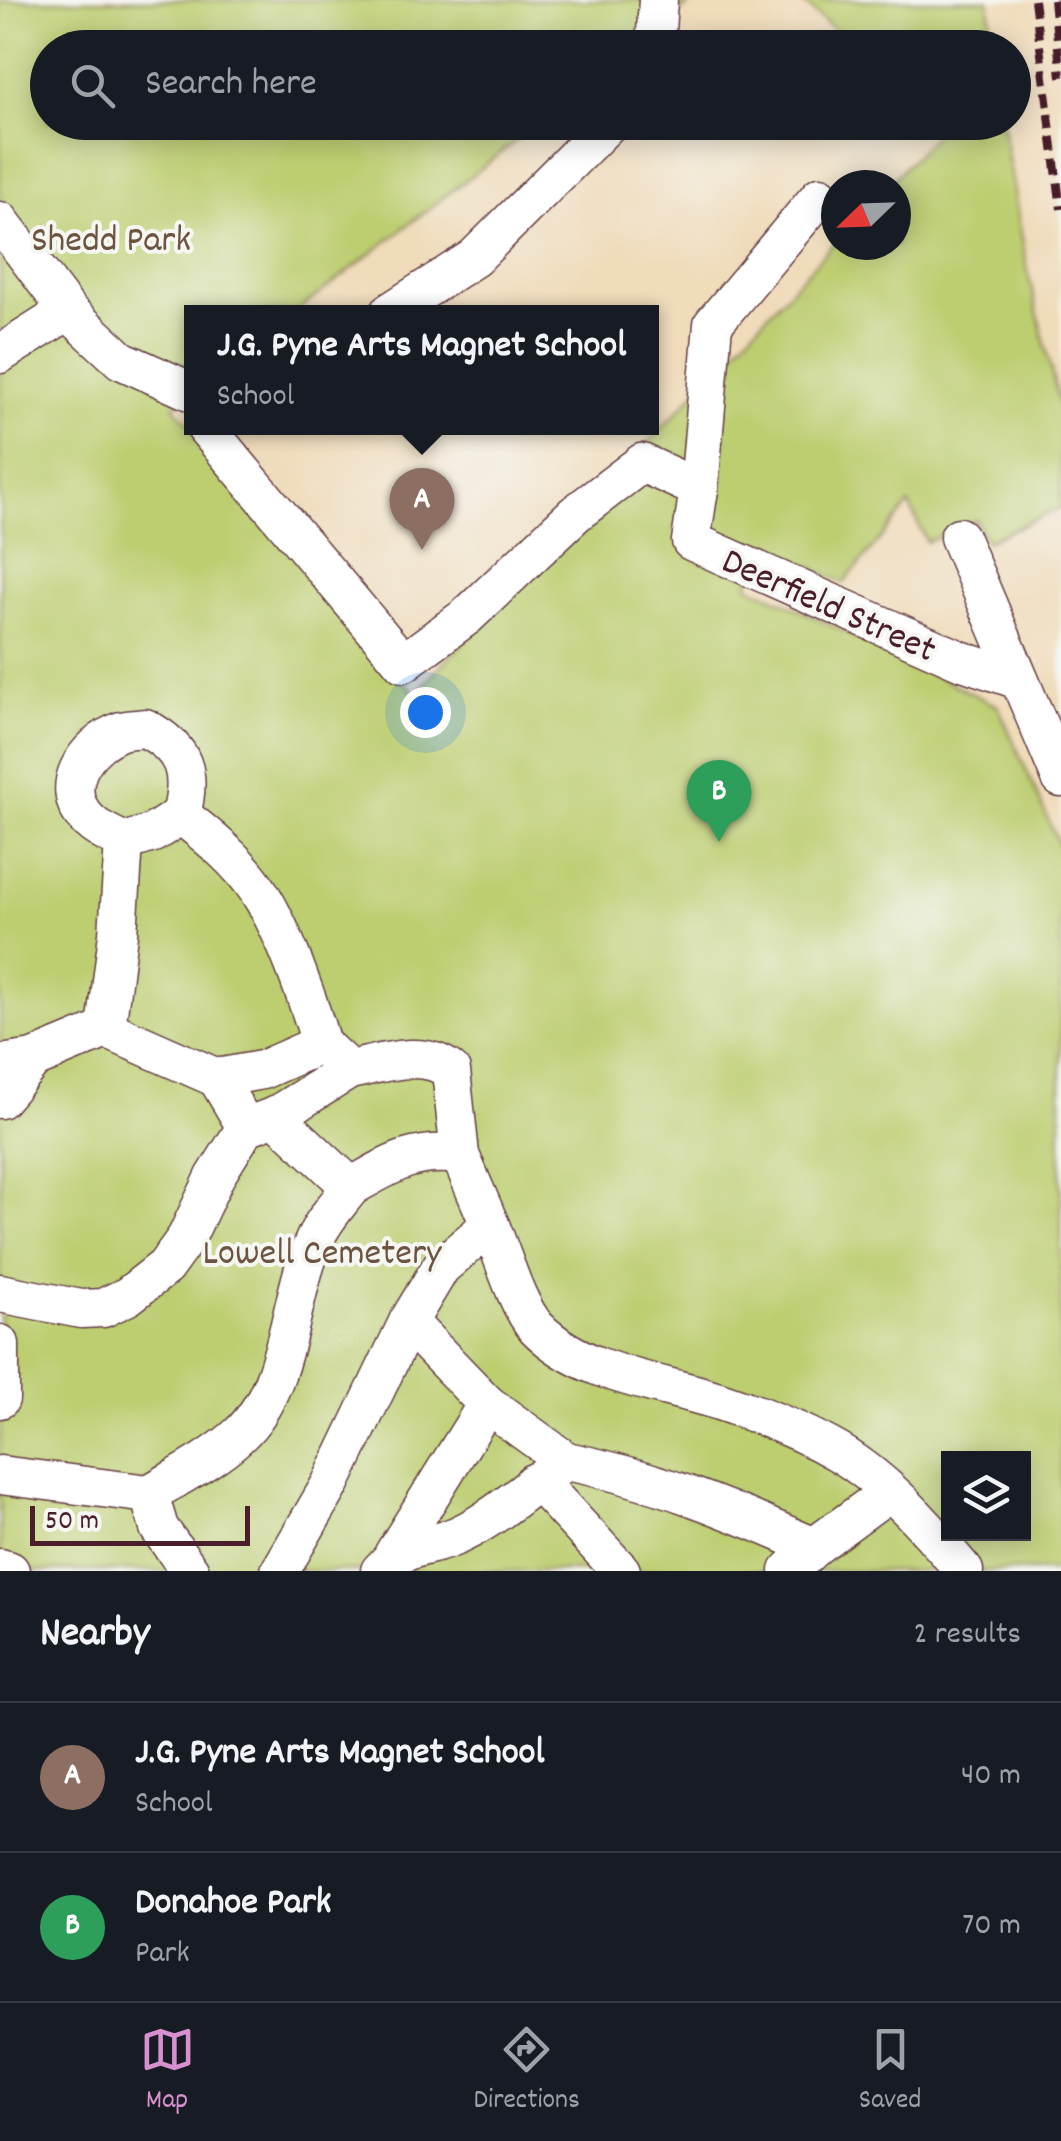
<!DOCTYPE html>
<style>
body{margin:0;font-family:Dekko,sans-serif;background:#20242c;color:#f1f3f6}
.controls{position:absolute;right:30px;bottom:30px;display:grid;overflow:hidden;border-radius:0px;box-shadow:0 5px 25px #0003}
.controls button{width:90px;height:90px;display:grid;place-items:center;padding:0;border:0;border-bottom:2px solid #363941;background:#171b24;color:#f1f3f6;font:50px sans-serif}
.compass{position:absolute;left:821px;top:170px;width:90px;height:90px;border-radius:50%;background:#171b24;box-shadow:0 5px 25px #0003;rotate:247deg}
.scale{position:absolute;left:30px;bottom:25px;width:220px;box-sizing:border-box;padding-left:10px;border:5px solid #4a1f2b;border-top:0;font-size:28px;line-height:35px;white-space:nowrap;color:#4a1f2b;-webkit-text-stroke:8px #f6f6f2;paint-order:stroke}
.you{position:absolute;left:425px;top:712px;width:35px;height:35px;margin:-25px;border:8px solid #fff;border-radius:50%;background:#1a73e8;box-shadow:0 0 0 15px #1a73e833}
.badge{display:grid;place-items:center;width:65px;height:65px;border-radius:50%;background:#d690ce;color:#fff;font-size:32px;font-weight:700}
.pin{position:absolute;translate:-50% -82px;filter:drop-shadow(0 2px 5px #0008)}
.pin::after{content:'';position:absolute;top:52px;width:35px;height:30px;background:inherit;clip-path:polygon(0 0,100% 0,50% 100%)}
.popup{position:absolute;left:184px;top:305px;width:475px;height:130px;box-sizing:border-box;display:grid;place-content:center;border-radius:0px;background:#171b24;filter:drop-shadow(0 2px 8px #0005);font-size:32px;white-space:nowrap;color:#9ea1a6}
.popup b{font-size:38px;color:#f1f3f6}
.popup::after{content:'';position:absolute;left:50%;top:100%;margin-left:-20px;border:20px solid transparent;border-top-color:#171b24}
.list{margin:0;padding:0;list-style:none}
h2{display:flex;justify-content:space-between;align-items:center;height:130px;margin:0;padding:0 40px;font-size:42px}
h2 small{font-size:32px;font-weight:400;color:#9ea1a6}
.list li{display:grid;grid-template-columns:65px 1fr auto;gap:30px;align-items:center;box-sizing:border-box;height:150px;padding:0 40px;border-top:2px solid #363941}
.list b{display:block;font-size:38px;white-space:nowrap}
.list p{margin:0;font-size:32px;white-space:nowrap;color:#9ea1a6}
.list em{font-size:32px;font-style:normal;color:#9ea1a6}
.icon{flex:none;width:55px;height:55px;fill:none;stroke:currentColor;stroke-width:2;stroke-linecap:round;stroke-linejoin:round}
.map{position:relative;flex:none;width:1061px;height:1571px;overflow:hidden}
.search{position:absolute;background:#171b24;box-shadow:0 5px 25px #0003;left:30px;right:30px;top:30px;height:110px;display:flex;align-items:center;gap:25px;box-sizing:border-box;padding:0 35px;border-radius:55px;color:#9ea1a6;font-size:38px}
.sheet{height:430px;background:#171b24}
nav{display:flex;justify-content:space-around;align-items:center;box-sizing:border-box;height:140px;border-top:2px solid #363941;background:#171b24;font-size:28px;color:#9ea1a6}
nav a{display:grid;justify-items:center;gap:5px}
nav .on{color:#d690ce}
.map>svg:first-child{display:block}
.green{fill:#bdce71;stroke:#84764e;stroke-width:2.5;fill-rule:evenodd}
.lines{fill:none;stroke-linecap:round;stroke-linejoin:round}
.minor-casing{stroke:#633b40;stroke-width:41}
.minor{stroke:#fff;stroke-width:38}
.rail{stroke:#4a1f2b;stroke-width:8;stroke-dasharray:15 8;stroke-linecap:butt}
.labels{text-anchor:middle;stroke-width:8;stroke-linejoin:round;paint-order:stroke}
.park-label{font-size:38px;fill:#6c5440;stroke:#f6f6f2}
.street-label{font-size:38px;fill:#4a1f2b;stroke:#f6f6f2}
</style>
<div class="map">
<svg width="1061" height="1571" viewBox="0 0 1061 1571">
<rect width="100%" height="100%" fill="#f6f6f2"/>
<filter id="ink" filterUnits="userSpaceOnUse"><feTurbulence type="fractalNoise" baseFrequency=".01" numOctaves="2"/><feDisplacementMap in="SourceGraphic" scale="20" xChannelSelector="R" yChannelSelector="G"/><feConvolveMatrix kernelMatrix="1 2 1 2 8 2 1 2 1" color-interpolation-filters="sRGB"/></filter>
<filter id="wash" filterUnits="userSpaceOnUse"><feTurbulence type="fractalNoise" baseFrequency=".0048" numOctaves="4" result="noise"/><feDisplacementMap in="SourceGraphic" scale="40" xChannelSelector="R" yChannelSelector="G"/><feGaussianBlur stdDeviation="2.25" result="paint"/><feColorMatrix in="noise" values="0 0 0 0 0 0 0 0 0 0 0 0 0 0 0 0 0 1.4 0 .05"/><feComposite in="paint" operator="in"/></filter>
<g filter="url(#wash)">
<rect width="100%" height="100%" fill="#f0dbba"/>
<g class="green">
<path d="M0,0h695l-60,47 -587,1v74l491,1 -243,189h-104v80l-18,14 241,288 421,-453v4h60v-60h-8l55,-59 -3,-3h62l26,150 33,139v96l-75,33 -10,-21 -49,22 -18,-38 -65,79 -80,-39 -16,41 250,121 63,143v722h-1061zM948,1458h76v76h-76z"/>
<polygon points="800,0 989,0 993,47 854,47"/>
</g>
</g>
<g filter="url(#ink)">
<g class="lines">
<defs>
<g id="minor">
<polyline points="655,48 658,0"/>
<polyline points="820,196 713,324 699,489 691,541 960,660 1019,680"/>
<polyline points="0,221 68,311 121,360 192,392"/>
<polyline points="390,312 474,258 610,122"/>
<polyline points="0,354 68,311"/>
<polyline points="206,428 403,663 467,616 575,514 642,463 699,489"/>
<polyline points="959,537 1061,778"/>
<path d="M145,728c40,21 47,45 36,87l-28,18 -29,9c-10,-6 -25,-11 -34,-20 -35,-32 -6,-77 31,-91 7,-2 17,-2 24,-3z"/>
<path d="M181,815c27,21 59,47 78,77 25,39 49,107 62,152"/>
<polyline points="106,1029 217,1078"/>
<polyline points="0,1064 34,1059 106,1029 118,934 124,842"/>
<polyline points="0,1099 34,1059"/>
<polyline points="275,1116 349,1070"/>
<path d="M246,1127l29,-11 76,71c41,-23 61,-38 109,-32"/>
<path d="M490,1225c12,28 27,82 47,103 46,47 123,54 182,73 39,13 83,30 119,51 49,29 90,76 126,119"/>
<path d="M0,1293l81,16 22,-1 25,-12 37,-29 21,-29 29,-61 31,-50 -29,-49 45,-8 59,-26 28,26c31,-6 75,-22 102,1l9,84 30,70 -49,42 -33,55 -78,163 -50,86"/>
<polyline points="0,1344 0,1399"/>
<polyline points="487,1404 566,1461"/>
<polyline points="0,1475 149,1494"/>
<polyline points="533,1483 549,1493 621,1571"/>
<polyline points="814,1547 889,1492"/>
<polyline points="393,1555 487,1404 408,1322"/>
<polyline points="0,1568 10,1571"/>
<path d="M190,1571l-31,-43 -10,-34c30,-18 64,-35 90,-59 52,-48 48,-138 77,-198 8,-18 23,-34 35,-50"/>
<path d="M380,1571c20,-24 41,-22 69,-32 46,-18 77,-52 117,-78 87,17 168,50 248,86l-25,24"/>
</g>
</defs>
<use href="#minor" class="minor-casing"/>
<use href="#minor" class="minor"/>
<g class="rail">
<polyline points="1034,0 1061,209"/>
<polyline points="1053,0 1061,77"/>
</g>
</g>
</g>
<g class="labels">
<g class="park-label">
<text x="111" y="250">Shedd Park</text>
<text x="322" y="1263">Lowell Cemetery</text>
</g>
<g class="street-label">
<text transform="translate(830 603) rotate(24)" y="13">Deerfield Street</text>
</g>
</g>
</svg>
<div class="controls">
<button><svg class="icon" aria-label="layers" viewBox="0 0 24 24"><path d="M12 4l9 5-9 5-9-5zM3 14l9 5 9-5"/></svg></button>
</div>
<svg class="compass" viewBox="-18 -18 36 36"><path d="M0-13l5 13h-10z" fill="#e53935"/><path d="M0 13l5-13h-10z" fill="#9ea1a6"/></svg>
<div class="scale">50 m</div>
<div class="you"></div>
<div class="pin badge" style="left:422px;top:550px;background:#8d6e63">A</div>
<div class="popup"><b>J.G. Pyne Arts Magnet School</b>School</div>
<div class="pin badge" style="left:719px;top:842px;background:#2e9e5b">B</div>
<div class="search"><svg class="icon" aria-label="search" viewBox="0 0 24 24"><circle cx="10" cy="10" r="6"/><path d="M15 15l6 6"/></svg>Search here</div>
</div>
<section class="sheet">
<h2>Nearby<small>2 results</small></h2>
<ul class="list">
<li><span class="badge" style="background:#8d6e63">A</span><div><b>J.G. Pyne Arts Magnet School</b><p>School</p></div><em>40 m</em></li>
<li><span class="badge" style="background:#2e9e5b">B</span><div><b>Donahoe Park</b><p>Park</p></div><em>70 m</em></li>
</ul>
</section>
<nav>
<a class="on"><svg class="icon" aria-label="map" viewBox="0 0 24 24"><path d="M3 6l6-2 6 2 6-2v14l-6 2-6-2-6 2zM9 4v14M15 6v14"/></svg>Map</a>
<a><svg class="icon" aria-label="directions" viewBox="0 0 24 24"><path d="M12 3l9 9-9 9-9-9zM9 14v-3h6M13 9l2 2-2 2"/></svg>Directions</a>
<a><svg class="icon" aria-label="saved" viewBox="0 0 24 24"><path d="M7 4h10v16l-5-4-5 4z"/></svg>Saved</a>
</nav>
